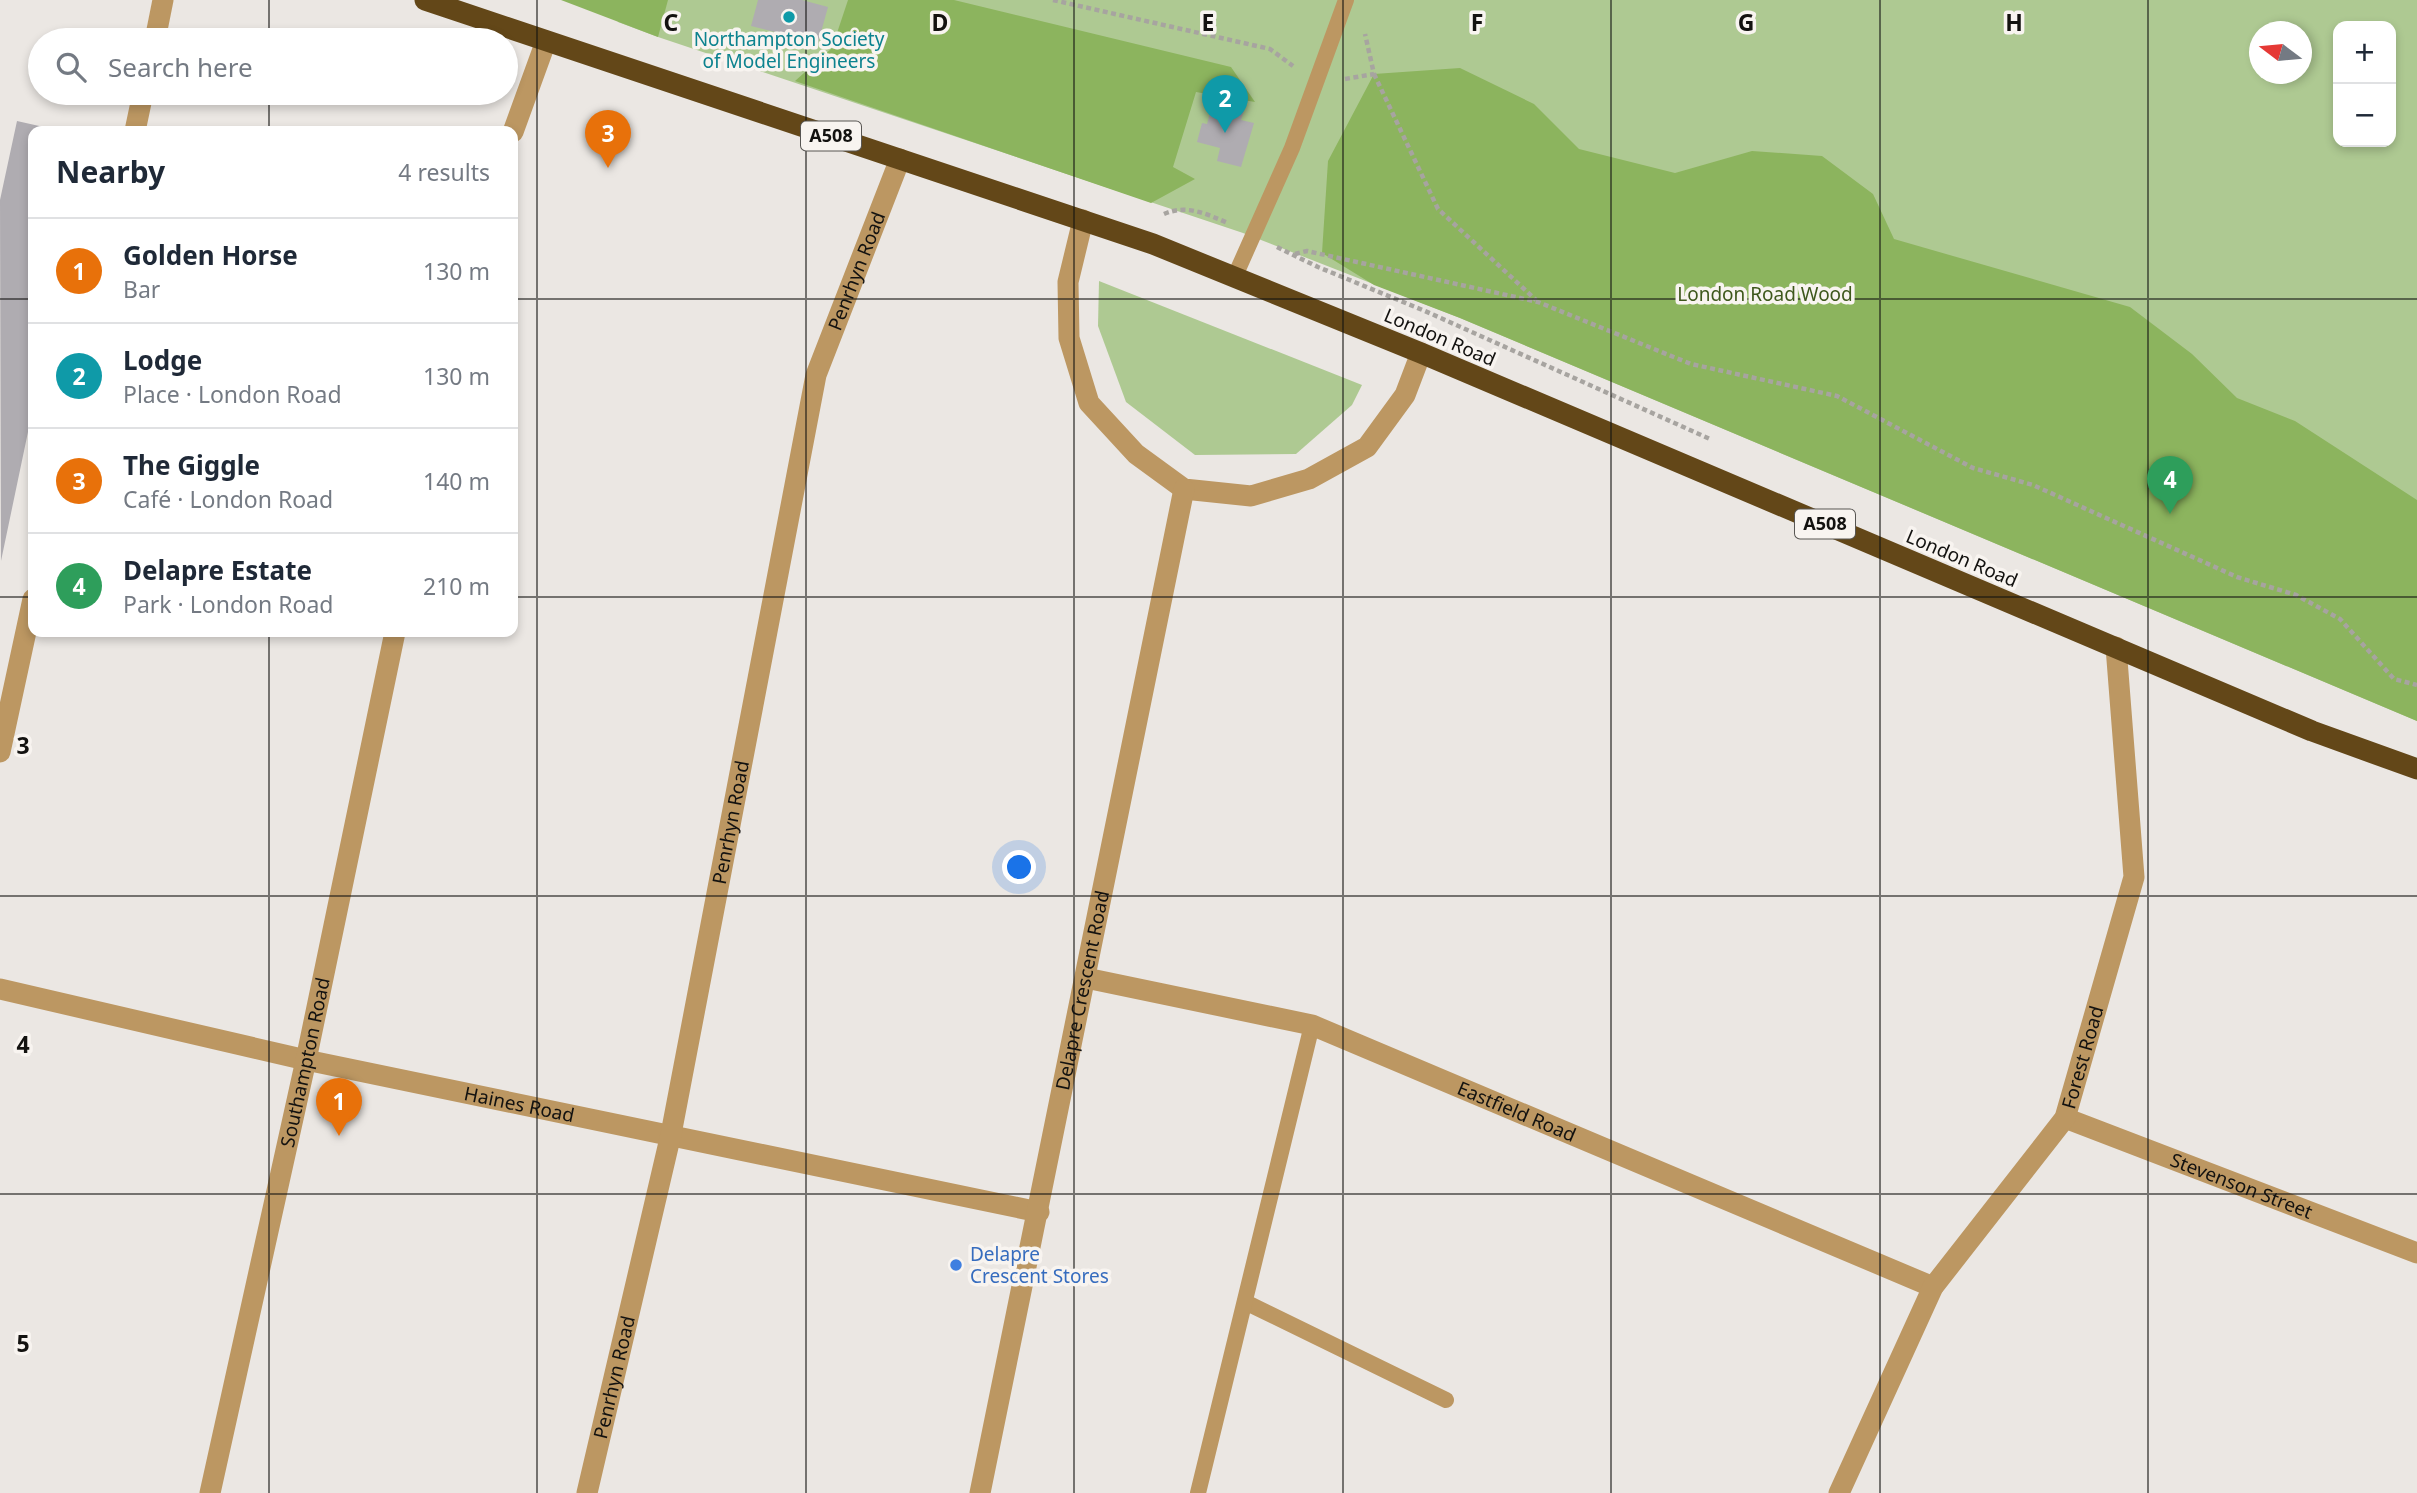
<!DOCTYPE html>
<meta charset="utf-8">
<style>
body{margin:0;font-family:"Noto Sans",sans-serif;background:#f2f2f3;color:#1f2937}
.controls{position:absolute;right:21px;top:21px;display:grid;overflow:hidden;border-radius:14px;box-shadow:0 4px 10px #0003}
.controls button{width:63px;height:63px;display:grid;place-items:center;padding:0;border:0;border-bottom:2px solid #e0e1e3;background:#fff;color:#1f2937;font:35px sans-serif}
.compass{position:absolute;left:2249px;top:21px;width:63px;height:63px;border-radius:50%;background:#fff;box-shadow:0 4px 10px #0003;rotate:286deg}
.you{position:absolute;left:1020px;top:868px;width:24px;height:24px;margin:-18px;border:5px solid #fff;border-radius:50%;background:#1a73e8;box-shadow:0 0 0 10px #1a73e833}
.badge{display:grid;place-items:center;width:46px;height:46px;border-radius:50%;background:#db2777;color:#fff;font-size:23px;font-weight:700}
.pin{position:absolute;translate:-50% -58px;filter:drop-shadow(0 2px 4px #0008)}
.pin::after{content:'';position:absolute;top:37px;width:24px;height:21px;background:inherit;clip-path:polygon(0 0,100% 0,50% 100%)}
.list{margin:0;padding:0;list-style:none}
h2{display:flex;justify-content:space-between;align-items:center;height:91px;margin:0;padding:0 28px;font-size:30px}
h2 small{font-size:23px;font-weight:400;color:#747a83}
.list li{display:grid;grid-template-columns:46px 1fr auto;gap:21px;align-items:center;box-sizing:border-box;height:105px;padding:0 28px;border-top:2px solid #e0e1e3}
.list b{display:block;font-size:26px;white-space:nowrap}
.list p{margin:0;font-size:23px;white-space:nowrap;color:#747a83}
.list em{font-size:23px;font-style:normal;color:#747a83}
.icon{flex:none;width:38px;height:38px;fill:none;stroke:currentColor;stroke-width:2;stroke-linecap:round;stroke-linejoin:round}
.map{position:relative;flex:none;width:2417px;height:1493px;overflow:hidden}
.search{position:absolute;background:#fff;box-shadow:0 4px 10px #0003;left:28px;top:28px;width:490px;height:77px;display:flex;align-items:center;gap:18px;box-sizing:border-box;padding:0 24px;border-radius:38px;color:#747a83;font-size:26px}
.panel{position:absolute;background:#fff;box-shadow:0 4px 10px #0003;left:28px;top:126px;width:490px;height:511px;border-radius:14px}
.map>svg:first-child{display:block}
.green{fill:#aec992;fill-rule:evenodd}
.forest{fill:#8cb45e}
.building{fill:#afacb1}
.lines{fill:none;stroke-linecap:round;stroke-linejoin:round}
.path{stroke:#a7a4a0;stroke-width:4.5;stroke-dasharray:5 3.5;stroke-linecap:butt}
.lane{stroke:#bc9762;stroke-width:16}
.street{stroke:#bc9762;stroke-width:21}
.highway{stroke:#634718;stroke-width:21}
.grid{fill:none;stroke:#131210;stroke-width:2;stroke-opacity:0.55}
.culture-dot{fill:#0f9aa8;stroke:#f8f4f0;stroke-width:2.5}
.shop-dot{fill:#3f7fe0;stroke:#f8f4f0;stroke-width:2.5}
.labels{text-anchor:middle;stroke-width:7;stroke-linejoin:round;paint-order:stroke}
.shield{fill:#f8f4f0;stroke:#585653;stroke-width:2}
.shield-label{font-size:18px;font-weight:bold;fill:#131210}
.culture-label{font-size:19px;fill:#0d838f;stroke:#f8f4f0}
.street-label{font-size:19px;fill:#131210;stroke:#f8f4f0}
.park-label{font-size:19px;fill:#3e581c;stroke:#f8f4f0}
.shop-label{font-size:19px;fill:#366cbe;stroke:#f8f4f0;text-anchor:start}
.grid-label{font-size:23px;text-anchor:middle;font-weight:bold;fill:#131210;stroke:#f8f4f0;stroke-width:7;stroke-linejoin:round;paint-order:stroke}
</style>
<div class="map">
<svg width="2417" height="1493" viewBox="0 0 2417 1493">
<rect width="100%" height="100%" fill="#ebe7e3"/>
<g class="green">
<path d="M611,0h1806v721l-957,-403 -217,-85 -585,-196 -40,-15zM2338,26h53v116h-53zM2260,32h42v42h-42z"/>
<polygon points="1099,281 1362,385 1352,405 1296,454 1195,455 1126,402 1098,326"/>
</g>
<g class="forest">
<polygon points="561,0 668,0 658,37"/>
<polygon points="848,0 954,0 1231,67 1255,102 1196,92 1173,167 1195,179 1151,203 795,81 832,48"/>
<polygon points="1460,68 1534,104 1579,149 1675,173 1752,151 1822,156 1873,194 1894,239 2130,307 2192,354 2237,398 2295,421 2417,500 2417,721 1460,318 1374,285 1322,253 1328,161 1374,74"/>
</g>
<g class="building">
<polygon points="758,0 802,0 828,7 818,43 751,26"/>
<polygon points="1213,102 1244,111 1241,120 1254,123 1241,167 1217,161 1220,148 1197,142 1202,123 1207,124"/>
<polygon points="17,121 57,130 33,131 33,408 1,561 0,200"/>
</g>
<g class="lines">
<g class="path">
<polyline points="1053,0 1270,49 1293,66"/>
<polyline points="1374,74 1438,209 1536,300"/>
<polyline points="1345,79 1374,74 1365,34"/>
<path d="M1164,214c23,-10 42,0 64,9"/>
<polyline points="1277,247 1318,267 1425,311 1710,439"/>
<polyline points="1295,254 1307,251 1538,302 1691,364 1837,396 1973,468 2033,485 2237,577 2296,595 2340,619 2394,679 2417,685"/>
</g>
<g class="lane">
<polyline points="1235,276 1292,148 1346,0"/>
<polyline points="1245,1302 1446,1400"/>
<polyline points="1198,1493 1312,1025"/>
</g>
<g class="street">
<polyline points="155,40 163,0"/>
<polyline points="135,131 143,93"/>
<polyline points="513,132 546,41"/>
<polyline points="1083,220 1068,282 1069,338 1089,403 1136,454 1184,489 1251,496 1309,479 1367,447 1405,395 1421,353"/>
<polyline points="0,752 33,599"/>
<path id="s1" d="M1086,978l226,47 621,262"/>
<path id="s2" d="M0,989l306,71 733,152"/>
<path id="s3" d="M2065,1118l352,135"/>
<path id="s4" d="M210,1493l96,-433 89,-428"/>
<path id="s5" d="M587,1493l84,-359 145,-759 84,-216"/>
<path id="s6" d="M980,1493l204,-1004"/>
<path id="s7" d="M1839,1493l94,-206 132,-169 69,-241 -18,-230"/>
</g>
<polyline class="highway" points="425,0 1153,244 1421,353 2312,731 2417,769"/>
</g>
<path class="grid" d="M269,0v40M537,0v1493M806,0v1493M1074,0v1493M1343,0v1493M1611,0v1493M1880,0v1493M2148,0v1493M269,93v38M0,299h33M513,299h1904M0,597h33M513,597h1904M269,632v861M0,896h2417M0,1194h2417"/>
<circle class="culture-dot" cx="789" cy="17" r="7"/>
<circle class="shop-dot" cx="956" cy="1265" r="7"/>
<g class="labels">
<g class="shield">
<rect x="801" y="121.5" width="60" height="29" rx="5"/>
<rect x="1795" y="509.5" width="60" height="29" rx="5"/>
</g>
<g class="shield-label">
<text x="831" y="142">A508</text>
<text x="1825" y="530">A508</text>
</g>
<g class="culture-label">
<text x="789" y="46">Northampton Society<tspan x="789" dy="22">of Model Engineers</tspan></text>
</g>
<g class="street-label">
<text dy="7" stroke="none"><textPath href="#s5" startOffset="1253">Penrhyn Road</textPath></text>
<text transform="translate(1440 337) rotate(23)" y="7">London Road</text>
<text transform="translate(1962 558) rotate(23)" y="7">London Road</text>
<text dy="7" stroke="none"><textPath href="#s5" startOffset="686">Penrhyn Road</textPath></text>
<text dy="7" stroke="none"><textPath href="#s6" startOffset="513">Delapre Crescent Road</textPath></text>
<text dy="7" stroke="none"><textPath href="#s7" startOffset="504">Forest Road</textPath></text>
<text dy="7" stroke="none"><textPath href="#s4" startOffset="441">Southampton Road</textPath></text>
<text dy="7" stroke="none"><textPath href="#s2" startOffset="532">Haines Road</textPath></text>
<text dy="7" stroke="none"><textPath href="#s1" startOffset="453">Eastfield Road</textPath></text>
<text dy="7" stroke="none"><textPath href="#s3" startOffset="189">Stevenson Street</textPath></text>
<text dy="7" stroke="none"><textPath href="#s5" startOffset="119">Penrhyn Road</textPath></text>
</g>
<g class="park-label">
<text x="1765" y="301">London Road Wood</text>
</g>
<g class="shop-label">
<text x="970" y="1261">Delapre<tspan x="970" dy="22">Crescent Stores</tspan></text>
</g>
</g>
<g class="grid-label">
<text x="671" y="31">C</text>
<text x="940" y="31">D</text>
<text x="1208" y="31">E</text>
<text x="1477" y="31">F</text>
<text x="1746" y="31">G</text>
<text x="2014" y="31">H</text>
<text x="23" y="754">3</text>
<text x="23" y="1053">4</text>
<text x="23" y="1352">5</text>
</g>
</svg>
<div class="controls">
<button>+</button>
<button>−</button>
</div>
<svg class="compass" viewBox="-18 -18 36 36"><path d="M0-13l5 13h-10z" fill="#e53935"/><path d="M0 13l5-13h-10z" fill="#747a83"/></svg>
<div class="you"></div>
<div class="pin badge" style="left:339px;top:1136px;background:#e8710a">1</div>
<div class="pin badge" style="left:1225px;top:133px;background:#0f9aa8">2</div>
<div class="pin badge" style="left:608px;top:168px;background:#e8710a">3</div>
<div class="pin badge" style="left:2170px;top:514px;background:#2e9e5b">4</div>
<div class="search"><svg class="icon" aria-label="search" viewBox="0 0 24 24"><circle cx="10" cy="10" r="6"/><path d="M15 15l6 6"/></svg>Search here</div>
<section class="panel">
<h2>Nearby<small>4 results</small></h2>
<ul class="list">
<li><span class="badge" style="background:#e8710a">1</span><div><b>Golden Horse</b><p>Bar</p></div><em>130 m</em></li>
<li><span class="badge" style="background:#0f9aa8">2</span><div><b>Lodge</b><p>Place · London Road</p></div><em>130 m</em></li>
<li><span class="badge" style="background:#e8710a">3</span><div><b>The Giggle</b><p>Café · London Road</p></div><em>140 m</em></li>
<li><span class="badge" style="background:#2e9e5b">4</span><div><b>Delapre Estate</b><p>Park · London Road</p></div><em>210 m</em></li>
</ul>
</section>
</div>
